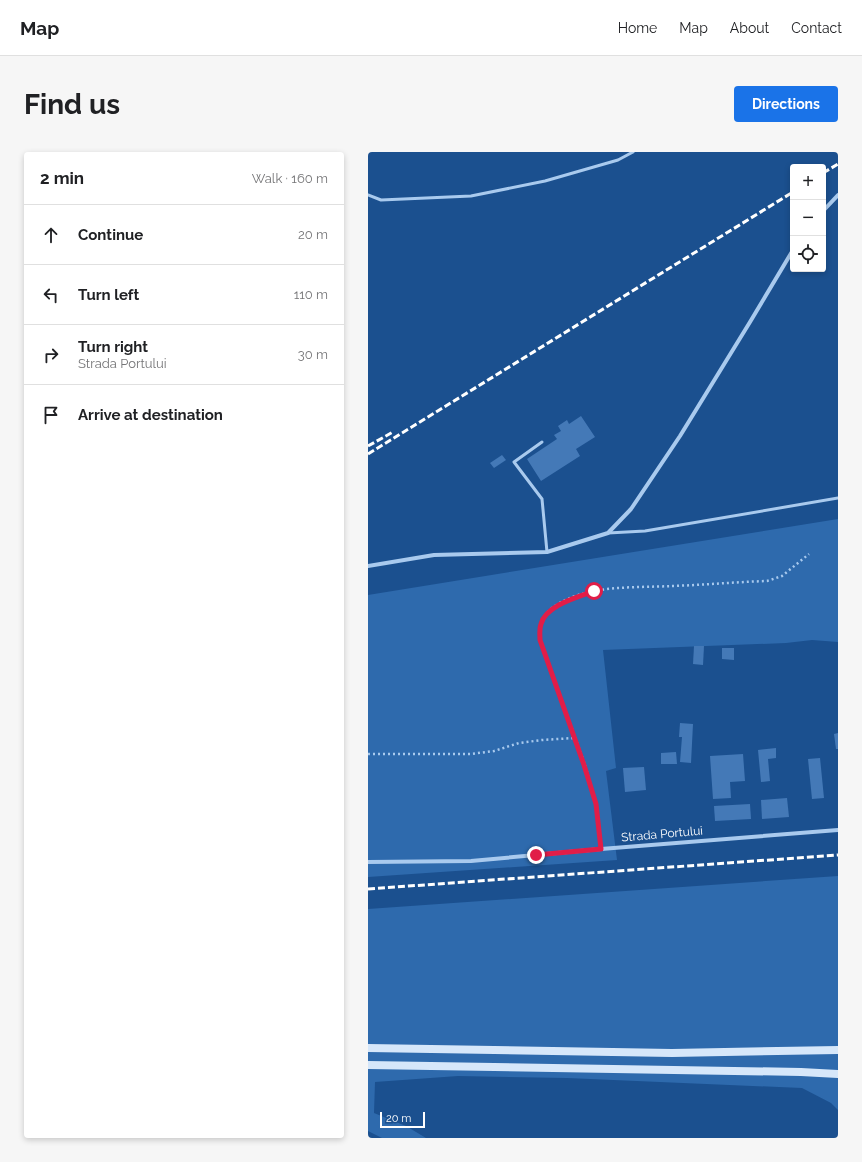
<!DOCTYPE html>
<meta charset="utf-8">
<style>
body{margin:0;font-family:Raleway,sans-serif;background:#f6f6f6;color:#202124}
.controls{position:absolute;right:12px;top:12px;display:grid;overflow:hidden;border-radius:4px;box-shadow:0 2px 6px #0003}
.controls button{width:36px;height:36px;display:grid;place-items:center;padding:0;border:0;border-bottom:1px solid #e0e0e0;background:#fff;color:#202124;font:20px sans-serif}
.scale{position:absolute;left:12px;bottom:10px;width:45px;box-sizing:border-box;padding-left:4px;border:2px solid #fff;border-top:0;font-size:11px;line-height:14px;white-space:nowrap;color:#fff;-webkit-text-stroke:3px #1b508f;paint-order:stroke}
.stop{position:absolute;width:12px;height:12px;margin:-9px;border:3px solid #e11d48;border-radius:50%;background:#fff}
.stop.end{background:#e11d48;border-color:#fff;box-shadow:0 1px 4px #0008}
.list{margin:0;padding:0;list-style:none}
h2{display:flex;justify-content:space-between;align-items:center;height:52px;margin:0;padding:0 16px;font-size:17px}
h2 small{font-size:13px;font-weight:400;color:#757577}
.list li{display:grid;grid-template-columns:26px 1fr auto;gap:12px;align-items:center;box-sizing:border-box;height:60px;padding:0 16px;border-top:1px solid #e0e0e0}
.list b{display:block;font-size:15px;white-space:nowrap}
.list p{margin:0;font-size:13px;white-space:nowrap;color:#757577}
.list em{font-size:13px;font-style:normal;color:#757577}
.icon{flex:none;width:22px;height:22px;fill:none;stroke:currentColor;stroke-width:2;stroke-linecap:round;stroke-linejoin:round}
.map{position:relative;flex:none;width:470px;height:986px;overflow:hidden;border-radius:4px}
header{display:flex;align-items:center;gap:24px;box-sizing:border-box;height:56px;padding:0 20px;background:#fff;border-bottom:1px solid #e0e0e0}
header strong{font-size:19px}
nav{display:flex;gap:22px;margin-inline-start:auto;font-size:14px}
.intro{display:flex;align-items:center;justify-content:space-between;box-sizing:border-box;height:96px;padding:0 24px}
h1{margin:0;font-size:28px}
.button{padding:10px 18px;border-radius:4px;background:#1a73e8;color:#fff;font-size:14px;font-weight:700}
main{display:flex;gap:24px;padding:0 24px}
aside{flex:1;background:#fff;border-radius:4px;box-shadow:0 2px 6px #0003}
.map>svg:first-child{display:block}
.green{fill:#2e6aad}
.building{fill:#4479b7}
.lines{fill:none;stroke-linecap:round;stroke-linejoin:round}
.path{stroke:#a9caee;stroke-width:2.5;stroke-dasharray:2 3;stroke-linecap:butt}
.lane{stroke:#a9caee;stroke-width:3}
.street{stroke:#a9caee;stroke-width:4}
.secondary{stroke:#d6e7fa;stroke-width:8}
.rail{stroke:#fff;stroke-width:3;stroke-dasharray:7 3;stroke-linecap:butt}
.route{stroke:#e11d48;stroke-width:5}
.labels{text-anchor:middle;stroke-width:3.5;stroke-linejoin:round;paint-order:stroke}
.street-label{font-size:12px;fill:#fff;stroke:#1b508f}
</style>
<header>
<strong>Map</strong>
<nav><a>Home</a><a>Map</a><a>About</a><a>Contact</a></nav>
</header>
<div class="intro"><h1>Find us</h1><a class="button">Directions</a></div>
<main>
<aside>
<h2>2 min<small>Walk · 160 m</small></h2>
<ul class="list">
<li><svg class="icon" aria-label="ahead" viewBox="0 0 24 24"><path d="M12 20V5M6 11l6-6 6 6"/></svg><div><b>Continue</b></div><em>20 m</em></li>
<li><svg class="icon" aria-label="left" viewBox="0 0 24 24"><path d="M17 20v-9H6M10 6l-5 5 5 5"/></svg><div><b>Turn left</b></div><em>110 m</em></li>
<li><svg class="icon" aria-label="right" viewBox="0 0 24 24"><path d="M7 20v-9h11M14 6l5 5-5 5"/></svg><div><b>Turn right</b><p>Strada Portului</p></div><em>30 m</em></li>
<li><svg class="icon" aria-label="arrive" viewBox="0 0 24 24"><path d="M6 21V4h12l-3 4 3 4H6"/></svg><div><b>Arrive at destination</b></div></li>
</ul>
</aside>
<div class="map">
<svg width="470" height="986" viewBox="0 0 470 986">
<rect width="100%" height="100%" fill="#1b508f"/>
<g class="green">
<polygon points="470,367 470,490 444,488 418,491 235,498 248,616 238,619 249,708 0,725 0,443"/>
<polygon points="470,724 470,958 463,951 434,936 199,926 90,924 7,930 6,961 38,974 58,986 14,986 0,979 0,757"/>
</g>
<g class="building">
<polygon points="213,264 227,285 208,297 212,304 173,329 159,307 189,287 186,283 193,279 190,274 199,268 201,272"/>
<polygon points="134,303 138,308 126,316 122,311"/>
<polygon points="326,494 336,494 335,513 325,512"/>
<polygon points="354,496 366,496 366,508 354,507"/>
<polygon points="312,571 325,572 323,611 312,610 314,585 311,585"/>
<polygon points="470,581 470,597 468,597 466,582"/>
<polygon points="408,596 408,606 400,607 402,629 393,630 390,598"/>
<polygon points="308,600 309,612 293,612 293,601"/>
<polygon points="375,602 377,629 362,630 363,646 345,647 342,604"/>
<polygon points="452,606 456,646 444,647 440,607"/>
<polygon points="276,615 278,638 257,640 255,616"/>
<polygon points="419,646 421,665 394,667 393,648"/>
<polygon points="382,652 383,667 347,669 346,654"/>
</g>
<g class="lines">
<g class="path">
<polyline points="0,602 103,602 126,599 151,591 174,588 206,586"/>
<path d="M232,689l-4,-37 -11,-39 -45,-125c0,-12 1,-23 11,-31 31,-25 83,-21 121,-23 32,-1 63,-4 95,-5l15,-5 27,-22"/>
</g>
<g class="lane">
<polyline points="0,43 13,48 103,44 177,29 250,8 265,0"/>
<polyline points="174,290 146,310 174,347 179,400"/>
<polyline points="240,381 277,379 470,346"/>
</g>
<g class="street">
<polyline points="455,59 470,43"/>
<polyline points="0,414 66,403 179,400 240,381 263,357 312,284 382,170 425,98"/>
<polyline points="0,710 103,709 233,697 470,678"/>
</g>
<g class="secondary">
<polyline points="0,896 304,901 470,898"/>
<polyline points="0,913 433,920 470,922"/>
</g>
<g class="rail">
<polyline points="455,21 470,12"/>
<polyline points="0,294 25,280"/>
<polyline points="0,302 425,40"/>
<polyline points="0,737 470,703"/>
</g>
</g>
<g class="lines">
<path class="route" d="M168,703l65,-6 -5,-45 -12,-39 -44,-125c0,-5 -1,-11 1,-16 5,-19 37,-27 53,-33"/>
</g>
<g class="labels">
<g class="street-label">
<text transform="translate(294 682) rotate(-5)" y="4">Strada Portului</text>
</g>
</g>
</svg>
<div class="controls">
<button>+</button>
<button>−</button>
<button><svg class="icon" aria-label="locate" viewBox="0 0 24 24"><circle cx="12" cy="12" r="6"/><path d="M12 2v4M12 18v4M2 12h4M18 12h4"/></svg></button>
</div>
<div class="scale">20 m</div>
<div class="stop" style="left:226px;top:439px"></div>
<div class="stop end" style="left:168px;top:703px"></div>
</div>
</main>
